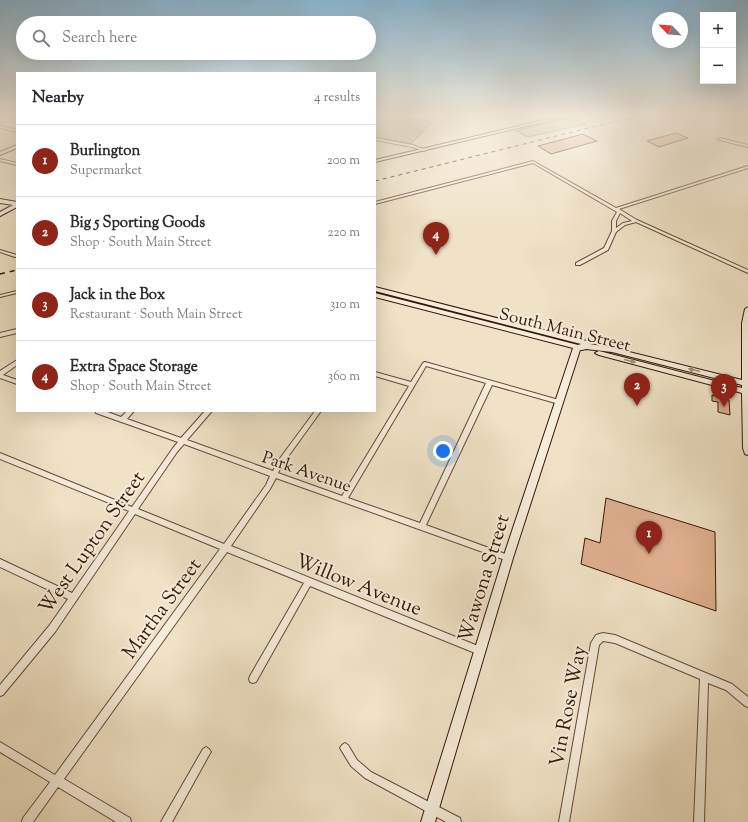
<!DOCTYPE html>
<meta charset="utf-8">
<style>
body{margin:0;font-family:"Sorts Mill Goudy",serif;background:#f7f7f7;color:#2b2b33}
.controls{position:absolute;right:12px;top:12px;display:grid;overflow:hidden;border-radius:0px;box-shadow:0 4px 16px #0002}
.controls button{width:36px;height:36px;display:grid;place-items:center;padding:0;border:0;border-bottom:1px solid #e1e1e2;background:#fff;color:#2b2b33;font:20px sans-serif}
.compass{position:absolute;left:652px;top:12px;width:36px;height:36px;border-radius:50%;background:#fff;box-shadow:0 4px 16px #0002;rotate:295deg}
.you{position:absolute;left:443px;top:451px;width:14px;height:14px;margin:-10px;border:3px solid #fff;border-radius:50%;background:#1a73e8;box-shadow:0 0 0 6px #1a73e833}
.badge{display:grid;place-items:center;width:26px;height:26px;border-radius:50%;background:#8f2418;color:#fff;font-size:13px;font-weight:700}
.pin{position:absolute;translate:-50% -33px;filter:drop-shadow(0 1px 2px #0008)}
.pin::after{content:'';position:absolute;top:21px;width:14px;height:12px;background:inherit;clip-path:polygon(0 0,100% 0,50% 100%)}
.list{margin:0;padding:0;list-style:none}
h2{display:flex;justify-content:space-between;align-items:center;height:52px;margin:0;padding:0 16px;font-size:17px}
h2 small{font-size:13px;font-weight:400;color:#7c7c81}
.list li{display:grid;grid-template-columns:26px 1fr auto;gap:12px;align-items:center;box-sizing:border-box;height:72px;padding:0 16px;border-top:1px solid #e1e1e2}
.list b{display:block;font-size:15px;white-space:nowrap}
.list p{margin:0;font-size:13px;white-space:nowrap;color:#7c7c81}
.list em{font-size:13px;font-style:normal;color:#7c7c81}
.icon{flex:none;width:22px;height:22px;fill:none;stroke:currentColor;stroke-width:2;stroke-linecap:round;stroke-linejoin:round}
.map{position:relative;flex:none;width:748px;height:822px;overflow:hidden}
.search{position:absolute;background:#fff;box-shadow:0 4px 16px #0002;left:16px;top:16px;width:360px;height:44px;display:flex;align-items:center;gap:10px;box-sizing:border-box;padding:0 14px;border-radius:22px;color:#7c7c81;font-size:15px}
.panel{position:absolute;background:#fff;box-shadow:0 4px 16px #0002;left:16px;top:72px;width:360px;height:340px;border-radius:0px}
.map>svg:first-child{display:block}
.green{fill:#b8c396;stroke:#786d4e}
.building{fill:#e0b090;stroke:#371707}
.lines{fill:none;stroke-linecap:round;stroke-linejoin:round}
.street-casing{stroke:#654a37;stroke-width:2}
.secondary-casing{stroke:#371707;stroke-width:2}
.street{fill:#f5ecda;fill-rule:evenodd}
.secondary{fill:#f5ecda;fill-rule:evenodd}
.rail-far1{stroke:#371707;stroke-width:1;stroke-dasharray:4 4;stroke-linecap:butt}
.rail{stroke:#371707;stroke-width:1.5;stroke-dasharray:5 5;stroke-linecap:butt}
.oneway{fill:#a08c7b}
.labels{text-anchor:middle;stroke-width:4;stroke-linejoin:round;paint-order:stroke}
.street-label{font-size:17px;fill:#371707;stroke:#f5ecda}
.near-street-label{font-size:20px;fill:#371707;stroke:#f5ecda}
</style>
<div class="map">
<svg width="748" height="822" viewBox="0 0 748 822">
<rect width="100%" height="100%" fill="#f0e2c6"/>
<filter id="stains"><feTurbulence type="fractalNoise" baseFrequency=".005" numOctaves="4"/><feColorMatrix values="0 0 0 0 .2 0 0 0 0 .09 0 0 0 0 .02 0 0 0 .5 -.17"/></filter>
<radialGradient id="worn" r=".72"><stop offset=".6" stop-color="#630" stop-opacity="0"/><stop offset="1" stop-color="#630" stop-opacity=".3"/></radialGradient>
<g class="green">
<polygon points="375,115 393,115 432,122 411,144 375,137"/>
<polygon points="571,117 586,124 528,137 516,131"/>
</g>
<g class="building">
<polygon points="676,133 688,138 659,147 647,141"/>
<polygon points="583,134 597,141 551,154 538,146"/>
<polygon points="712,395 729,400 730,415 718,412 718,402 712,401"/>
<polygon points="606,498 715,532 716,611 581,564 585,538 600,543"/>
</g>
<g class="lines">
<defs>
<g id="street">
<polygon points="0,126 17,130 17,132 0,128"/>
<polygon points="375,138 413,145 426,150 424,151 412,147 375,140"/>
<polygon points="720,138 748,145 748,147 719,140 718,139"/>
<polygon points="0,159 17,163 17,165 0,161"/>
<path d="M533,161l83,47 132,-42v2l-129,41 18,11 111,50v3l-112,-51 -11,3 -9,7 -8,18 -28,15h-4v-2l28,-15 8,-17v-10l5,-9 -84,-49 -158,41v-2zM620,213l12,8 -9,2 -7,5v-7z"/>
<polygon points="0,250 17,255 17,256 15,257 0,252"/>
<polygon points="17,291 17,293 0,297 0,295"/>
<polygon points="17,329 17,333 0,337 0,333"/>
<polygon points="17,360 17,365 3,375 17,380 17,384 0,378 0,371"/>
<path d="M425,362l134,38 3,2 -3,2 -67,-19 -66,140 85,31 1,2 -1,2 -3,1 -232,-83 -6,11 -39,57 252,102 1,3 -1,3 -3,1 -170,-69 -54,96 -3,1 -3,-1 -1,-3 1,-3 54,-93 -77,-31 -163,227 66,39 1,4h-15l-58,-35 -25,35h-11l1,-4 27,-36 -50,-30v-10l55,33 165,-226 -85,-35 -80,118 -52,63 -3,1v-11l49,-59 19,-27 -68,-32v-8l72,34 57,-82 -129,-52v-6l132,54 41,-59 5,-6 -82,-29 -1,-2h10l16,6 6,-6h7l-7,8 54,19 24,-27h7l-25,29 86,31 5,-10 37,-50h6l-39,54 -4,8 64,23 67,-110 -34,-10v-4l36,10 12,-19zM426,366l60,17 -66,140 -72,-25zM184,444l86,32 -4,9 -42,59 -86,-35 39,-57z"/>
<polygon points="603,633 615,635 732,684 748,697 748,707 745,706 726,690 708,683 704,822 694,822 700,679 615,643 603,641 599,645 569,822 559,822 591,643 596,635"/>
<polygon points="345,743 348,745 357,760 371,772 460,818 461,822 446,822 365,778 351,766 340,748 342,745"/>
<polygon points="206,747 209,749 211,752 209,755 172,822 161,822 203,749"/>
</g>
<g id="secondary">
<polygon points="565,115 573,115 375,162 375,160"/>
<polygon points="17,145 17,148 0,155 0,152"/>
<polygon points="0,199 17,202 17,207 0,216 0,212 13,205 0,203"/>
<polygon points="375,287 587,341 590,341 590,344 613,348 742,380 742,323 745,309 748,307 748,455 745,454 743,448 742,393 599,355 595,353 599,351 742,388 742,385 612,352 586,349 582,350 580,350 513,558 435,822 421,822 503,558 573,348 375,297 375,293 578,345 581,344 375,291"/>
</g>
</defs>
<use href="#street" class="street-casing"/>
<use href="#secondary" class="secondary-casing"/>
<use href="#street" class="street"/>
<use href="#secondary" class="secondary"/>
<polyline class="rail-far1" points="375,181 641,115"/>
<polyline class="rail" points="0,274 17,270"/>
</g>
<defs><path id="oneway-solid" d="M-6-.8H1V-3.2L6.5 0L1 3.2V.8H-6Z"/></defs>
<g class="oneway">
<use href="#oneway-solid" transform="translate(630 361) rotate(14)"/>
<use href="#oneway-solid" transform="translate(694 370) rotate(-166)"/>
</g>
<linearGradient id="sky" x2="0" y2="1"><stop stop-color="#89b8d6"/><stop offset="0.5" stop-color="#f8f2e5"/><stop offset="1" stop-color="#f8f2e5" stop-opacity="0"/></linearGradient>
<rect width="748" height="230" fill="url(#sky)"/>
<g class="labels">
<g class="street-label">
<text transform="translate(565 329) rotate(14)" y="6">South Main Street</text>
<text transform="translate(307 471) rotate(19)" y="6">Park Avenue</text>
</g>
<g class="near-street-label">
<text transform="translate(91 542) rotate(-55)" y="7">West Lupton Street</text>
<text transform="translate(483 578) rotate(-73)" y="7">Wawona Street</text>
<text transform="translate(359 584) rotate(22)" y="7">Willow Avenue</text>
<text transform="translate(161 608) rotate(-54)" y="7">Martha Street</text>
<text transform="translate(567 706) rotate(-79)" y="7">Vin Rose Way</text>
</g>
</g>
<rect width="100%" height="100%" filter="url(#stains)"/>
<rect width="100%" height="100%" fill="url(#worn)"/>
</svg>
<div class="controls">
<button>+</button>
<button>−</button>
</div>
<svg class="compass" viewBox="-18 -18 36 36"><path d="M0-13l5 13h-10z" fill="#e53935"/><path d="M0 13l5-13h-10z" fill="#7c7c81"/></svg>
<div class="you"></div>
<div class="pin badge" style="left:649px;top:554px">1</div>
<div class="pin badge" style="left:637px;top:406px">2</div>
<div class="pin badge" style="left:724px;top:407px">3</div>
<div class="pin badge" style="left:436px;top:255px">4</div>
<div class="search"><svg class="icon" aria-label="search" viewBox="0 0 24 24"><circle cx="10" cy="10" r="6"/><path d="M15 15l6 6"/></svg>Search here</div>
<section class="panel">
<h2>Nearby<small>4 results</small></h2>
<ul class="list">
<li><span class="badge">1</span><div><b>Burlington</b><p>Supermarket</p></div><em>200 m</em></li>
<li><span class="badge">2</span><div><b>Big 5 Sporting Goods</b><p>Shop · South Main Street</p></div><em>220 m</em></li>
<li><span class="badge">3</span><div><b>Jack in the Box</b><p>Restaurant · South Main Street</p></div><em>310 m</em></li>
<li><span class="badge">4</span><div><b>Extra Space Storage</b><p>Shop · South Main Street</p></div><em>360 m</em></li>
</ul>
</section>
</div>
